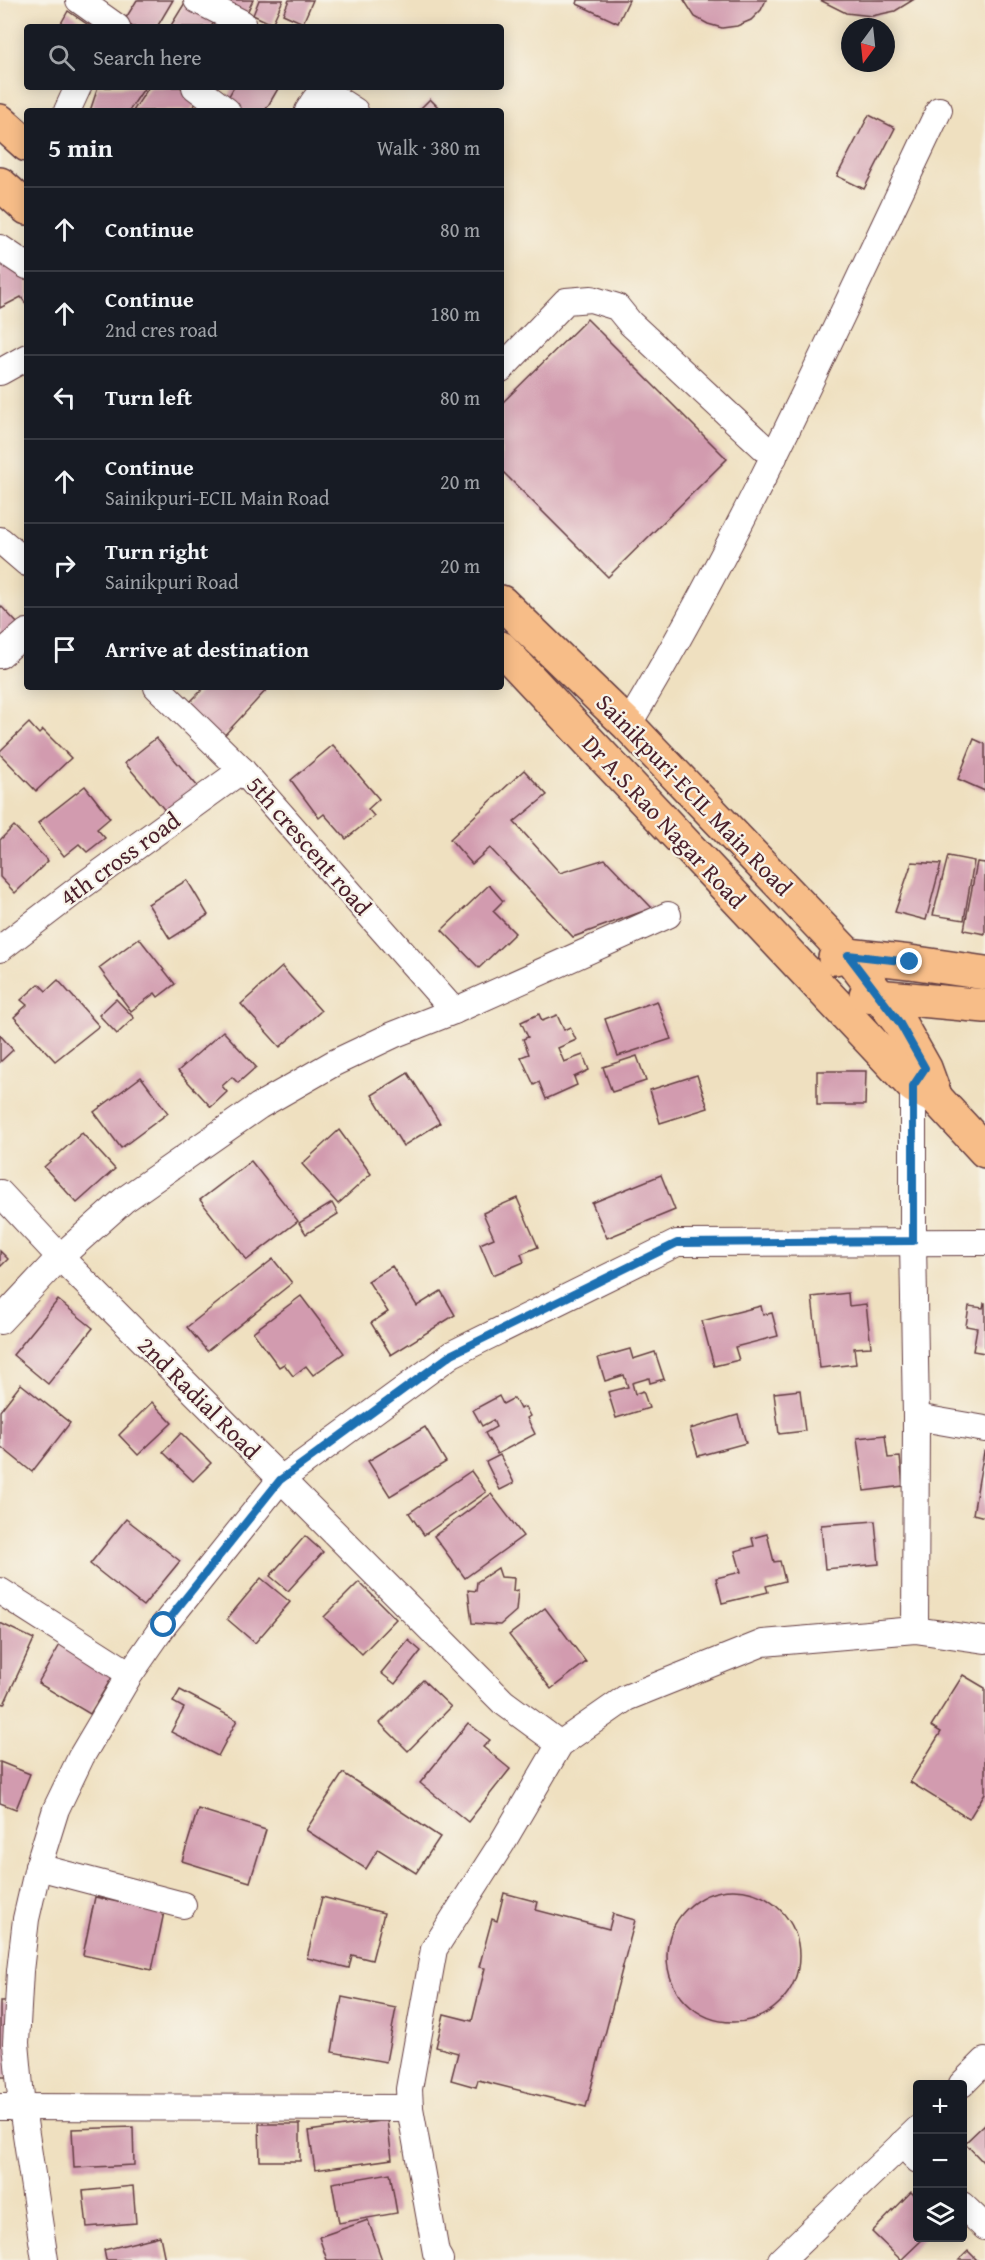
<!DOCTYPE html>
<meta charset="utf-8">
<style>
body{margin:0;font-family:"Gentium Book Plus",serif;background:#242831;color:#f1f3f6}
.controls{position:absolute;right:18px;bottom:18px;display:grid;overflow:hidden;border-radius:6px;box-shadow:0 3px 15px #0003}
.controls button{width:54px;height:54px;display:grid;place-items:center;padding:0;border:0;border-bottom:2px solid #363941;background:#171b24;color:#f1f3f6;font:30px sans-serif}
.compass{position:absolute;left:841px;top:18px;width:54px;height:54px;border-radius:50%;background:#171b24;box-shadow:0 3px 15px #0003;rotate:195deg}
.stop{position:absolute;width:18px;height:18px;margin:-14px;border:4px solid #1f6fb2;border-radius:50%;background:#fff}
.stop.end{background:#1f6fb2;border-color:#fff;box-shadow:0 2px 6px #0008}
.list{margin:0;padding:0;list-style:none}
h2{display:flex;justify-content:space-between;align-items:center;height:78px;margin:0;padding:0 24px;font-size:26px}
h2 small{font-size:20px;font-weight:400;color:#9ea1a6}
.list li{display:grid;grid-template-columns:39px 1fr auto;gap:18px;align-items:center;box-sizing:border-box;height:84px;padding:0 24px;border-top:2px solid #363941}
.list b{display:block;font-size:22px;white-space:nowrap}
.list p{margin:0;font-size:20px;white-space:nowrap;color:#9ea1a6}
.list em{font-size:20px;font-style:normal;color:#9ea1a6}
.icon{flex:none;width:33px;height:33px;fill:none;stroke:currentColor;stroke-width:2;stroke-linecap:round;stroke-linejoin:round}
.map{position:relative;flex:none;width:985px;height:2260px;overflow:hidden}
.search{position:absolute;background:#171b24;box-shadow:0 3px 15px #0003;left:24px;top:24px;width:480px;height:66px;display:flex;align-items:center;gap:15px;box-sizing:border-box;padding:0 21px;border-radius:6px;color:#9ea1a6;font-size:22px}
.panel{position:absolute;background:#171b24;box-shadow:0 3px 15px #0003;left:24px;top:108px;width:480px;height:582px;border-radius:6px}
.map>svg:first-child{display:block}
.building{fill:#d29baf}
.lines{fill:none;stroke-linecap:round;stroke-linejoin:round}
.minor-casing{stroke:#633c41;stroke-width:28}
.major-casing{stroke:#633c41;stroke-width:36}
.minor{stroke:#fff;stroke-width:26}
.major{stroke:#f7bd88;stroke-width:33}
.route{stroke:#1f6fb2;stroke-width:8}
.labels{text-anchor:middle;stroke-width:4.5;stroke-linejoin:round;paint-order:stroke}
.street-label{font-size:24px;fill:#4a1f2b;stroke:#f7f3e8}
</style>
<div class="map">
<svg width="985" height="2260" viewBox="0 0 985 2260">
<rect width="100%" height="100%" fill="#f7f3e8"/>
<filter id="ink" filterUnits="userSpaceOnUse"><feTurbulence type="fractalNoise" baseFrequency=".0167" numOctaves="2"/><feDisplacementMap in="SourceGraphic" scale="12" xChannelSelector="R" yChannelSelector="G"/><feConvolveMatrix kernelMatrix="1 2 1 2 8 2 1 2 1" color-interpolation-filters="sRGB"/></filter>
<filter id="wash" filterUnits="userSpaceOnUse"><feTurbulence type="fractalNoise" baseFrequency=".008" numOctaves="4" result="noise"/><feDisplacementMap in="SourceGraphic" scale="24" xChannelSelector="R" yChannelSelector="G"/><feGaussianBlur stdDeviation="1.35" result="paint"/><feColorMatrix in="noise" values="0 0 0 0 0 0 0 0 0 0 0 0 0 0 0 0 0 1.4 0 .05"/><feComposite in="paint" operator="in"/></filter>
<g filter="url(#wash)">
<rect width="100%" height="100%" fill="#efe0c0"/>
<g id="blocks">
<g class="building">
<polygon points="137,0 173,0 157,27 133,27 124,21"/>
<polygon points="229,0 253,0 245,17 226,7"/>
<polygon points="259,0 283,0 272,24 253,15"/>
<polygon points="289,0 313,0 303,23 283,14"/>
<polygon points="578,0 629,0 618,23 577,4"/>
<polygon points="684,0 766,0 761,10 751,20 737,26 722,28 708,24 695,17"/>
<polygon points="820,0 913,0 895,11 872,16 846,13"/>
<polygon points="186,1 216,19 211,27 170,27"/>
<polygon points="68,11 91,27 59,27"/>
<polygon points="98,87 145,87 129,111 90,111"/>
<polygon points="149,87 180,87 198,101 190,111 133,111"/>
<polygon points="234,87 279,87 265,111 234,111 224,105"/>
<polygon points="430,99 442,111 418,111"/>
<polygon points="869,115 895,128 864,189 837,176"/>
<polygon points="0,255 27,278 27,305 21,297 0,308"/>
<polygon points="587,319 727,459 608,577 501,470 501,404"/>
<polygon points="0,605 18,624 0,640"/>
<polygon points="205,687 269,687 219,741 185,707"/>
<polygon points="29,723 39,734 43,730 71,758 36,791 0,754 0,751"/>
<polygon points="156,738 199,788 168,814 125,763"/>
<polygon points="974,739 985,744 985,791 958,779"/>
<polygon points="333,745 379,799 368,809 374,816 346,839 324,814 319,818 291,780"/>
<polygon points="524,770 547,795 514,822 560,873 605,859 652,908 573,937 490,848 472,864 450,839"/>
<polygon points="85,786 110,818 97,829 105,838 87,852 79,844 64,856 38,823"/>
<polygon points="14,826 48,861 15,893 0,877 0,840"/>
<polygon points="948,856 974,861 964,920 933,915"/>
<polygon points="912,862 941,864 926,920 895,912"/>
<polygon points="977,862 985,863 985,934 964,930"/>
<polygon points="187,880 208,915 170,939 148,904"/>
<polygon points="489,885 503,901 493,911 515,933 479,968 442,930"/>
<polygon points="139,938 175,984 158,997 155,993 131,1011 99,968"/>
<polygon points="282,967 321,1011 280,1047 241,1004"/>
<polygon points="58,980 99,1026 55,1061 14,1017 27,1005 21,1000 39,984 46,991"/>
<polygon points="116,999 134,1018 117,1034 99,1015"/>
<polygon points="657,1001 671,1039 618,1056 605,1019"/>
<polygon points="539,1014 542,1021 557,1015 564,1030 570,1027 576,1040 558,1048 564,1062 583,1055 589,1070 574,1077 577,1085 546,1099 539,1082 534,1085 521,1057 529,1054 523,1039 528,1037 521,1022"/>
<polygon points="223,1031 256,1067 238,1083 232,1077 222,1086 227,1092 211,1107 178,1071"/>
<polygon points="0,1035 13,1050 0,1062"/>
<polygon points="637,1056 646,1081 612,1092 603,1067"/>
<polygon points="817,1071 866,1071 865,1105 817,1105"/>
<polygon points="408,1073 440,1123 403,1146 372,1095"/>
<polygon points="697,1075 708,1108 660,1123 650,1090"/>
<polygon points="141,1077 168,1113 121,1148 94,1112"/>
<polygon points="339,1130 371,1174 338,1204 302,1164"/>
<polygon points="82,1133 115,1169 77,1203 44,1167"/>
<polygon points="251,1161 298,1221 247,1260 200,1200"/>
<polygon points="661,1175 675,1210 607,1238 592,1203"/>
<polygon points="517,1198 538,1247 521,1254 524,1262 493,1275 480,1244 494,1238 483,1213"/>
<polygon points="332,1203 338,1214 306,1234 299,1223"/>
<polygon points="0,1251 8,1259 0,1267"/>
<polygon points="273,1259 292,1283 207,1351 187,1327"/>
<polygon points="392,1266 417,1306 441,1291 455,1315 391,1355 371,1323 388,1312 368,1281"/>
<polygon points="848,1293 849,1306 866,1304 871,1347 854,1348 856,1364 820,1368 812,1297"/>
<polygon points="301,1296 344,1353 313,1375 306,1366 293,1376 284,1364 279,1367 253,1332"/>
<polygon points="58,1300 93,1328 48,1384 13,1355"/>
<polygon points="984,1303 985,1303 985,1353 973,1351 977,1328 966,1326 969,1306 983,1308"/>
<polygon points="761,1306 763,1315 772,1313 778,1336 735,1347 739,1360 714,1366 702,1321"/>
<polygon points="630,1349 633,1359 655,1352 664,1379 650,1383 649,1378 632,1383 635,1394 643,1391 649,1408 616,1418 608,1392 628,1387 624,1375 605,1381 598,1358"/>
<polygon points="21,1384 70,1423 32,1472 0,1446 0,1411"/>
<polygon points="800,1390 805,1431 779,1434 774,1393"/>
<polygon points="499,1396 503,1404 514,1398 520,1409 525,1407 530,1416 527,1418 535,1434 497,1454 485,1433 496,1427 493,1420 482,1426 473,1410"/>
<polygon points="152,1402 172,1423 138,1455 119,1435"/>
<polygon points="738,1415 746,1443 698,1456 690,1429"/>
<polygon points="425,1427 446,1462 390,1496 368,1461"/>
<polygon points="181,1433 211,1463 193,1481 163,1452"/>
<polygon points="885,1435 888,1458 900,1457 903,1486 864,1491 857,1438"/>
<polygon points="984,1451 985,1452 985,1517 973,1514"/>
<polygon points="500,1455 514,1483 500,1490 486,1462"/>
<polygon points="471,1471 486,1492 424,1535 409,1513"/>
<polygon points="491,1494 523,1536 465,1578 434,1536"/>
<polygon points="126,1519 180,1561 143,1606 90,1564"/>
<polygon points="875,1521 879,1564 825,1569 821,1525"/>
<polygon points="767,1534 774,1562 780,1561 785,1581 766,1586 768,1592 722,1603 716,1578 741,1572 735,1551 754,1546 752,1538"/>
<polygon points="305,1536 323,1552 288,1591 270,1576"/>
<polygon points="498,1568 501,1577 514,1578 513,1591 518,1590 516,1611 500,1625 472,1623 468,1590 476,1591 477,1582"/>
<polygon points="261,1578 290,1602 255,1643 227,1619"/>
<polygon points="359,1582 396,1619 362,1654 324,1617"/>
<polygon points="545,1608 586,1662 551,1689 509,1635"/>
<polygon points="0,1623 34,1639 4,1704 0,1703"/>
<polygon points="408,1640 421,1651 395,1684 381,1673"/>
<polygon points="61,1643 114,1674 90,1714 38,1683"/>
<polygon points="963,1675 985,1688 985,1793 969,1819 910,1782 941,1732 931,1726"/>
<polygon points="423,1680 451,1707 408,1751 380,1723"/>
<polygon points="180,1690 237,1720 218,1756 171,1732 184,1708 173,1702"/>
<polygon points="468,1723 490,1740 483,1747 510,1769 468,1822 420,1783"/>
<polygon points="0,1762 30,1774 16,1809 0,1803"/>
<polygon points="343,1773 440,1837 416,1873 378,1849 366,1869 306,1830"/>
<polygon points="198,1809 266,1830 250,1882 182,1861"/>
<circle cx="733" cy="1956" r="66"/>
<polygon points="504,1893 538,1902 536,1910 609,1929 613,1914 635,1920 586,2107 478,2080 476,2087 451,2080 458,2053 436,2047 444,2014 472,2021 485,1968 479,1967 492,1919 497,1921"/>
<polygon points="95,1897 164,1912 152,1970 83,1955"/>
<polygon points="322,1897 384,1913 372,1960 352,1955 349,1968 307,1958"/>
<polygon points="342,1997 396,2008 386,2062 332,2052"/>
<rect x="0" y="2001" width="14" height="76"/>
<polygon points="387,2120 392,2159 315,2170 309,2131"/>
<polygon points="259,2124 300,2124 300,2161 260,2161"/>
<polygon points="985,2124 985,2164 965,2143"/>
<polygon points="133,2127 134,2165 74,2168 72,2129"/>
<polygon points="390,2173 397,2213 339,2223 332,2183"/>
<polygon points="133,2186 136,2223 87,2227 83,2191"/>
<polygon points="911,2192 918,2199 918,2238 924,2238 901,2260 872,2232"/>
<polygon points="368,2220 382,2260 327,2260 319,2237"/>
<polygon points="160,2236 165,2260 106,2260 104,2250"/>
<polygon points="968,2251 977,2260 959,2260"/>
</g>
</g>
</g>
<g filter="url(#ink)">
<use href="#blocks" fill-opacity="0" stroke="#633c41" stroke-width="1.5"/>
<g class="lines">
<defs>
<g id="minor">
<polyline points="79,0 117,27"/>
<polyline points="197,0 242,23"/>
<polyline points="195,87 227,111"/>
<polyline points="67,111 78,87"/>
<path d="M308,111c5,-8 9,-18 19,-18l28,18"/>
<polyline points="0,248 27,266"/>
<polyline points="501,369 566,301 591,299 617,307 630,323 774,457"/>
<polyline points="0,372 27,357"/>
<polyline points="0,540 27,563"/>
<polyline points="0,655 27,632"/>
<polyline points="157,687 242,770 454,1011"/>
<path d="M628,725c119,-197 212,-408 311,-615"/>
<polyline points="0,949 82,886 242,770"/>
<polyline points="0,1193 60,1257 503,1702 560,1744"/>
<polyline points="0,1321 60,1257 124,1200 259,1106 334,1063 393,1035 454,1011 668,915"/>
<polyline points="916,1417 985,1429"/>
<polyline points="0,1591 130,1674"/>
<polyline points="915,1630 916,1417 913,1241 913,1086 922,1072"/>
<polyline points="38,1867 183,1905"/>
<polyline points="962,2084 985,2061"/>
<polyline points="0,2107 410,2108"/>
<polyline points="902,2144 918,2160"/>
<polyline points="962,2205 985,2227"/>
<polyline points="45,2260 22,2108 16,2043 20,1971 26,1919 38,1867 56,1809 81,1757 130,1674 164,1625 280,1480 452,1354 677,1243 985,1242"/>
<polyline points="440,2260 436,2253 410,2108 409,2089 434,1949 502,1843 560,1744 626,1698 763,1643 915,1630 985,1640"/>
<polyline points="781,2260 918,2129"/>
</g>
<g id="major">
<polyline points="0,121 27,145"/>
<polyline points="0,184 27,208"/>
<polyline points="501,602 628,725 848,955 899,1022 925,1068 936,1098"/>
<polyline points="501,648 913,1086 936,1098 985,1151"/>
<polyline points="835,958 848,955 910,962 985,973"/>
<polyline points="866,995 985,1006"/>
</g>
</defs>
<use href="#minor" class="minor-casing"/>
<use href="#major" class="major-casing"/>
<use href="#minor" class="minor"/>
<use href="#major" class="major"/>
</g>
</g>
<g class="lines" filter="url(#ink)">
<polyline class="route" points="164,1625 280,1480 452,1354 677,1243 913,1241 913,1086 925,1068 899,1022 848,955 910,962"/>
</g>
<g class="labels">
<g class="street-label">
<text transform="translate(694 795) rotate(46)" y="8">Sainikpuri-ECIL Main Road</text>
<text transform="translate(664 822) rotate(47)" y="8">Dr A.S.Rao Nagar Road</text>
<text transform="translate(309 846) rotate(49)" y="8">5th crescent road</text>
<text transform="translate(120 859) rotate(-36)" y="8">4th cross road</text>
<text transform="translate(199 1398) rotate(45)" y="8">2nd Radial Road</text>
</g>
</g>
</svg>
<div class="controls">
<button>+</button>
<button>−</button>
<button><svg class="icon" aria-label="layers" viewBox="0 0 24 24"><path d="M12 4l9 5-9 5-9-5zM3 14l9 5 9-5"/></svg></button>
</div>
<svg class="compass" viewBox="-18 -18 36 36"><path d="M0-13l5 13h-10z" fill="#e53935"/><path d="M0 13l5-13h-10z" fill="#9ea1a6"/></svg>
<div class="stop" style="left:164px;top:1625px"></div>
<div class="stop end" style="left:910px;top:962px"></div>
<div class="search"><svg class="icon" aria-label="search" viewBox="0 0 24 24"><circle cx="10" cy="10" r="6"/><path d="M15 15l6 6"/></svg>Search here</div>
<section class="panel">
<h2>5 min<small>Walk · 380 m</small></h2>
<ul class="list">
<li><svg class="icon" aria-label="ahead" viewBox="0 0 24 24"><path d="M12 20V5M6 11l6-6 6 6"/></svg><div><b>Continue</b></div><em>80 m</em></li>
<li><svg class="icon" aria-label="ahead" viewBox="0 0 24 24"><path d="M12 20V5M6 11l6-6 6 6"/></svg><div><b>Continue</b><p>2nd cres road</p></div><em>180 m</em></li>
<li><svg class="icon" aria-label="left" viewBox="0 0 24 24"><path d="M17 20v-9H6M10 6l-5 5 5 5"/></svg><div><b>Turn left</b></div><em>80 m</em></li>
<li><svg class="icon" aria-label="ahead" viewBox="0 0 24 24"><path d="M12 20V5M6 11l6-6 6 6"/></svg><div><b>Continue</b><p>Sainikpuri-ECIL Main Road</p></div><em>20 m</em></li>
<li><svg class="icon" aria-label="right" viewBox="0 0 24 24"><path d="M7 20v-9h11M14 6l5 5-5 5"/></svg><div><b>Turn right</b><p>Sainikpuri Road</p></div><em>20 m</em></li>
<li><svg class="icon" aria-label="arrive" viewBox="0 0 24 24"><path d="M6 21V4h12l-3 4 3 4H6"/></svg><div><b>Arrive at destination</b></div></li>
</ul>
</section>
</div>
